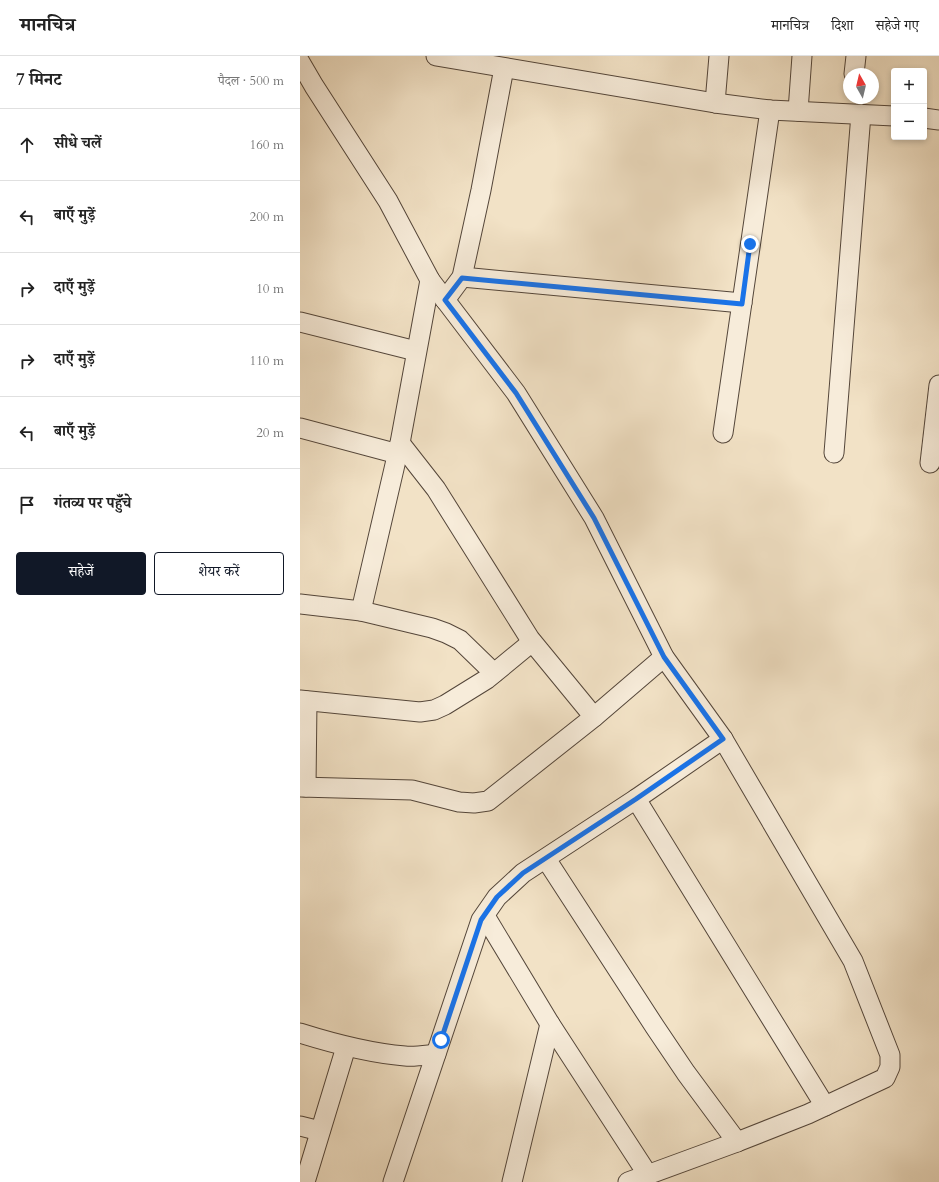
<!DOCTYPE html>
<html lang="hi">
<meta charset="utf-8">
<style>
body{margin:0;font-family:Cardo,"Noto Serif Devanagari",serif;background:#f6f6f6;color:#222}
.controls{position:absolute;right:12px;top:12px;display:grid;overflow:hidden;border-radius:4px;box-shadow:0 2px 6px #0003}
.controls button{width:36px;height:36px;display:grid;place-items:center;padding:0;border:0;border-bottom:1px solid #e0e0e0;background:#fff;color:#222;font:20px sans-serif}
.compass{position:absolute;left:543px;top:12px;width:36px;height:36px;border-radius:50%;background:#fff;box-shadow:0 2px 6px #0003;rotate:352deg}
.stop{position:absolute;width:12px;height:12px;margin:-9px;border:3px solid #1a73e8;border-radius:50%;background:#fff}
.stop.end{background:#1a73e8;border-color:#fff;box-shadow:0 1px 4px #0008}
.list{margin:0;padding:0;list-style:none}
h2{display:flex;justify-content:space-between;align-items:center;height:52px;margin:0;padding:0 16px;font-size:17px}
h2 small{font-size:13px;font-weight:400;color:#767676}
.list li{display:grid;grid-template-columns:26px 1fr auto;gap:12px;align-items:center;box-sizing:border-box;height:72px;padding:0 16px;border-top:1px solid #e0e0e0}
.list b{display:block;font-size:15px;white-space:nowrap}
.list em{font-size:13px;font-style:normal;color:#767676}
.actions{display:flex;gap:8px;padding:12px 16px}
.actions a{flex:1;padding:9px 0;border:1px solid #111827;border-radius:4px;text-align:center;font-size:14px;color:#111827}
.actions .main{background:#111827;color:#fff}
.icon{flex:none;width:22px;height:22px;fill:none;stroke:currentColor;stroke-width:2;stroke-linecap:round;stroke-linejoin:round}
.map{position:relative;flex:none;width:639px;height:1126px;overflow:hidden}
header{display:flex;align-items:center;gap:24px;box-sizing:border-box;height:56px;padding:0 20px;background:#fff;border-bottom:1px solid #e0e0e0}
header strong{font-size:19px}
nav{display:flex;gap:22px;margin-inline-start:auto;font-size:14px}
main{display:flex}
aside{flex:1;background:#fff}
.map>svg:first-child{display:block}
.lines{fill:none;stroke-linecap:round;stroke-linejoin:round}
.minor-casing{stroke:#54463a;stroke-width:21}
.minor{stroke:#f7ecda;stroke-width:19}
.route{stroke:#1a73e8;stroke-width:5}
</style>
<header>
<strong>मानचित्र</strong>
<nav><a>मानचित्र</a><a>दिशा</a><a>सहेजे गए</a></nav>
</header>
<main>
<aside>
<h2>7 मिनट<small>पैदल · 500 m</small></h2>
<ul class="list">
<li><svg class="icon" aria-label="ahead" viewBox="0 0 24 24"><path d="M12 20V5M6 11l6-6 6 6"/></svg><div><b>सीधे चलें</b></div><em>160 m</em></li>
<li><svg class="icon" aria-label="left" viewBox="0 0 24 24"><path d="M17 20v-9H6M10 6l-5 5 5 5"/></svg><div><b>बाएँ मुड़ें</b></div><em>200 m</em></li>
<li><svg class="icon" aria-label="right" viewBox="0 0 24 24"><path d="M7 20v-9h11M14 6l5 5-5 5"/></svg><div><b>दाएँ मुड़ें</b></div><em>10 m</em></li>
<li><svg class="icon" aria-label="right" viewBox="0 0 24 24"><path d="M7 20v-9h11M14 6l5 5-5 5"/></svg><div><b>दाएँ मुड़ें</b></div><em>110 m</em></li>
<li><svg class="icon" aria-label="left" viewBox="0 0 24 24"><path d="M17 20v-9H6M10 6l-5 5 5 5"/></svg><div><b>बाएँ मुड़ें</b></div><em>20 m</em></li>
<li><svg class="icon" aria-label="arrive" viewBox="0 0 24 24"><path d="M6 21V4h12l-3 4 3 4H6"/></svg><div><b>गंतव्य पर पहुँचे</b></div></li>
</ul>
<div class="actions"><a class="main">सहेजें</a><a>शेयर करें</a></div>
</aside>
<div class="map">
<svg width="639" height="1126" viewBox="0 0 639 1126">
<rect width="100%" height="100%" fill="#f2e2c6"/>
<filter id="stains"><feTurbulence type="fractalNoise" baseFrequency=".005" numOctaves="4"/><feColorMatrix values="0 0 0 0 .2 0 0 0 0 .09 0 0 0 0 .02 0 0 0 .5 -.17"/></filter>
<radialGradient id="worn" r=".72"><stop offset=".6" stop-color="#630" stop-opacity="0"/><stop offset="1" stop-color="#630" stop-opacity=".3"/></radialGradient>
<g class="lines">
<defs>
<g id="minor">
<polyline points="136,0 415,47 470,54 594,60"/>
<polyline points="0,6 14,30 88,145 130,224 216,337 294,462 364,601 423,683 553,905 590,999 590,1011 585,1022 508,1058 437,1086 328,1126"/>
<polyline points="554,18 556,0"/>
<polyline points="415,47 419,0"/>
<polyline points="498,55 502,0"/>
<polyline points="624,62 639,64"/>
<polyline points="162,221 442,247"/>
<polyline points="145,244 162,221 181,134 204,12"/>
<polyline points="0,266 116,295"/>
<polyline points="0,372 98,398"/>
<polyline points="423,377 470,54"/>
<polyline points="100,387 136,433 230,583 294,661"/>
<polyline points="534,397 561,58"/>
<polyline points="630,407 639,329"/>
<polyline points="0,548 61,555 132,572 146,577 160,584 194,617"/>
<polyline points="61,555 100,387 130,224"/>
<polyline points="0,644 120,656 134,654 145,649 187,623 232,586"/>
<polyline points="0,731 112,734 159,746 174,747 188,745 294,661 364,601"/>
<polyline points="6,731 7,645"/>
<polyline points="336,743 525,1050"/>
<polyline points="246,803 355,971 386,1017 437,1086"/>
<polyline points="185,860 250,968 348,1119"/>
<path d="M0,977c35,11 69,20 105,23 10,1 21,-1 31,-2"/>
<polyline points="0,1070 20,1075"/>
<polyline points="5,1126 46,991"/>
<polyline points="93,1126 181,864 197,841 223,817 336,743 423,683"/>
<polyline points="212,1126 250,968"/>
</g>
</defs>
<use href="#minor" class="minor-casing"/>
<use href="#minor" class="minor"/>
</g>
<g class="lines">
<polyline class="route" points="141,984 181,864 197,841 223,817 336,743 423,683 364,601 294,462 216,337 145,244 162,222 442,248 450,188"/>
</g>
<rect width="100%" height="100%" filter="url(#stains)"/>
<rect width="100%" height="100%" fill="url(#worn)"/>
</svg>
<div class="controls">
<button>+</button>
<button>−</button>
</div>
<svg class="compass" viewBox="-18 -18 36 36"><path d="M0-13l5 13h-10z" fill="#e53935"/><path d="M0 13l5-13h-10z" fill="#767676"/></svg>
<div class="stop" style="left:141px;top:984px"></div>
<div class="stop end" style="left:450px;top:188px"></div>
</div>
</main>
